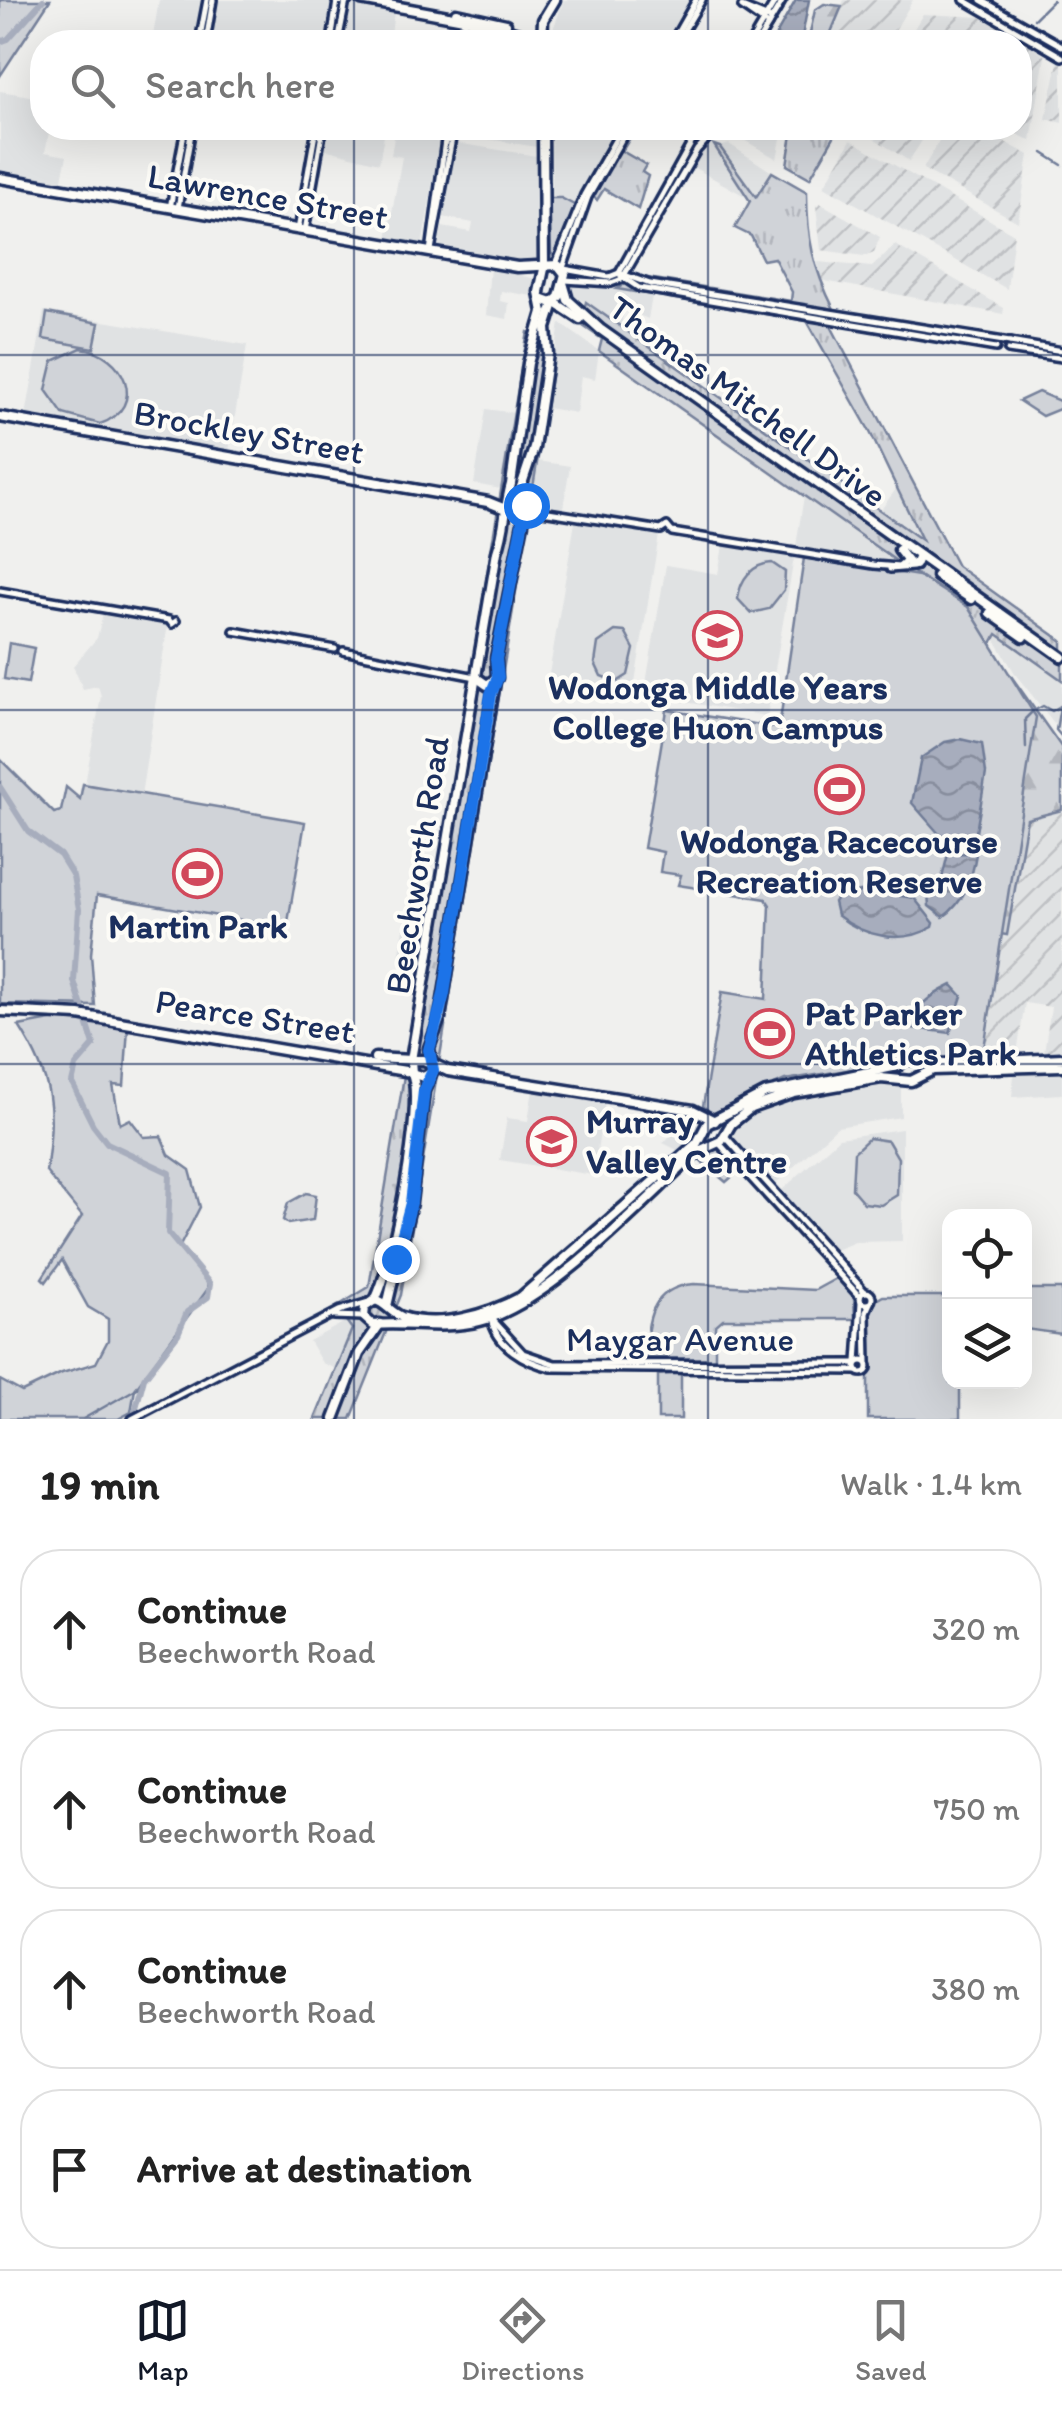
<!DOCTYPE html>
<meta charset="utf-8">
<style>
body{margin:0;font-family:Itim,sans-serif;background:#f2f2f2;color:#222}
.controls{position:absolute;right:30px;bottom:30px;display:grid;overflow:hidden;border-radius:20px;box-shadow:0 10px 40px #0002}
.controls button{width:90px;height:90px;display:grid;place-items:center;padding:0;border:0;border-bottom:2px solid #e0e0e0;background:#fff;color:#222;font:50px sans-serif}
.stop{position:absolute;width:30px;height:30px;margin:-22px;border:8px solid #1a73e8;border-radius:50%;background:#fff}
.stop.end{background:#1a73e8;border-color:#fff;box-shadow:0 2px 10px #0008}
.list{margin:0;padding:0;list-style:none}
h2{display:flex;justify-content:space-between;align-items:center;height:130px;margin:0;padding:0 40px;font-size:42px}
h2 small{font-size:32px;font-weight:400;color:#767676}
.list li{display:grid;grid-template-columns:65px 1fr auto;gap:30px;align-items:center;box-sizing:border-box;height:160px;margin:0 20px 20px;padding:0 20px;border:2px solid #e0e0e0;border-radius:40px}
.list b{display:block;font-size:38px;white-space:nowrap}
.list p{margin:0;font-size:32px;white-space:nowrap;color:#767676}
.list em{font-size:32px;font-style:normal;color:#767676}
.icon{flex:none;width:55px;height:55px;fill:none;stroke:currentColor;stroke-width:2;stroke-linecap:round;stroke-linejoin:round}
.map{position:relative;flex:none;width:1062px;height:1419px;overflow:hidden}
.search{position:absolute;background:#fff;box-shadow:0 10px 40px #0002;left:30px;right:30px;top:30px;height:110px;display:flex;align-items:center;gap:25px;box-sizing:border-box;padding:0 35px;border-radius:40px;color:#767676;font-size:38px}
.sheet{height:850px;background:#fff}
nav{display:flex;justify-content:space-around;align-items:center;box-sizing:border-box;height:140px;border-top:2px solid #e0e0e0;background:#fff;font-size:28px;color:#767676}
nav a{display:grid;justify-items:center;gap:5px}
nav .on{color:#111827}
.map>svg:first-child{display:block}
.built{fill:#e0e2e3}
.industrial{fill:url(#industrial-furrows)}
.grass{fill:url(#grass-tufts);stroke:#76819b;stroke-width:2.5}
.forest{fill:url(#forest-firs);stroke:#76819b;stroke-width:2.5}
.park{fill:#d0d3d8;stroke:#76819b;stroke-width:2.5}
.water{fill:url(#water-waves);stroke:#6f7b97;stroke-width:2.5}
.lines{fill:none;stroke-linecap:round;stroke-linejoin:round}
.stream{stroke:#6f7b97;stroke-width:2.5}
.river{stroke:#a7adbd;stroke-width:6}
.minor-casing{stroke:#1b2f5e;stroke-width:12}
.major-casing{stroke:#1b2f5e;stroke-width:15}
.minor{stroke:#fdfcf7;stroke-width:5}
.major{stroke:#fdfcf7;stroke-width:8}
.route{stroke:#1a73e8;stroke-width:12}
.grid{fill:none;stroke:#1b2f5e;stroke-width:2.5;stroke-opacity:0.55}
.labels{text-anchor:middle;stroke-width:8;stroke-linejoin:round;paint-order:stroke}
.street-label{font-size:35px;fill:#1b2f5e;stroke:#fdfcf7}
.poi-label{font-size:35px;font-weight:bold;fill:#1b2f5e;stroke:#fdfcf7}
</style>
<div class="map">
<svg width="1062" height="1419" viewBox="0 0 1062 1419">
<defs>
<pattern id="industrial-furrows" width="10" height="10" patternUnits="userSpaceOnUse" patternTransform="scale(2.5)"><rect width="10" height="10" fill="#e0e2e3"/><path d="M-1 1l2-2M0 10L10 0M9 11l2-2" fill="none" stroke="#c0c2c5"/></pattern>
<pattern id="grass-tufts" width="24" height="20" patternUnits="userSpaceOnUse" patternTransform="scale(2.5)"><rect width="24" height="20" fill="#d0d3d8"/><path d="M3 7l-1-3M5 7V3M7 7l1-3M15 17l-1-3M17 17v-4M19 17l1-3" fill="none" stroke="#b2b5bc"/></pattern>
<pattern id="forest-firs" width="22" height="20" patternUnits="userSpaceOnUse" patternTransform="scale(2.5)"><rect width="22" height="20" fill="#d0d3d8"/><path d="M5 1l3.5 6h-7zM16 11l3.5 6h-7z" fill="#b2b5bc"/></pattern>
<pattern id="water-waves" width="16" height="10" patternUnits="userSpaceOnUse" patternTransform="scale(2.5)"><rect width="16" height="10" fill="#a7adbd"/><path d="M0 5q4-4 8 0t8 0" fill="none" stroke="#878d9d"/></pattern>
</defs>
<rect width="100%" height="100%" fill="#f0f0ee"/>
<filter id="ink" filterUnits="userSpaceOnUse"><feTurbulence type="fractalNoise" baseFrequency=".01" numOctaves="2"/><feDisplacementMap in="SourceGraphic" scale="20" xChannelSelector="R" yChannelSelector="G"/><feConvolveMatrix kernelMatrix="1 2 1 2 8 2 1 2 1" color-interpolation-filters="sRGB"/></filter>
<g filter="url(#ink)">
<g class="built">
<polygon points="159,0 202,0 195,42 152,42"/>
<polygon points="217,0 333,0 394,12 390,42 210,42"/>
<polygon points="564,0 690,0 666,42 570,42 552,32"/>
<polygon points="0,91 42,98 42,128 50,128 45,152 67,156 61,183 0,173"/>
<polygon points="327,128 385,130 379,163 324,149"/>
<polygon points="457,128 538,128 537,147 458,134"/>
<polygon points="551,128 617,128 576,206 552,198"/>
<polygon points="723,128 783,128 777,159"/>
<polygon points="395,132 440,142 422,246 387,239 402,157 391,155"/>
<polygon points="456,143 537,156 538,266 438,248 442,227 471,232 473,223 443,217"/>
<polygon points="729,144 772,172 756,198 720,147"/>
<polygon points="708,145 714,145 750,199 693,167"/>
<polygon points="490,268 536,279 533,296 501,291 500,301 509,303 507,319 486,315"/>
<polygon points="569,281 652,296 648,319 624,309 621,326 567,291"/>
<polygon points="44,311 247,345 229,451 26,416"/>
<polygon points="560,323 599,351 595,379 581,376 576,413 547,408"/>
<polygon points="486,409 514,413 501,489 474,484"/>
<polygon points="538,461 570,466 563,508 531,503"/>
<polygon points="896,489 924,542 880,511"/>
<polygon points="804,496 899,563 796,546"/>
<polygon points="575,522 659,535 633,694 548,680"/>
<polygon points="723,546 794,558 767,716 644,695 666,565 718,574"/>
<polygon points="103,613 168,624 141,795 85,784 101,696 98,686 83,689 73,666 97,638"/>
<polygon points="996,634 1062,680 1062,733 1016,675 994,638"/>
<polygon points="404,928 428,932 421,961 399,958"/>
<polygon points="1062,1073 1062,1094 1012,1097 1014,1075"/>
<polygon points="889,1083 901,1086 901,1117 837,1127 776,1183 731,1135 732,1129 755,1113 787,1102"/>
<polygon points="533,1089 605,1101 593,1175 500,1160 507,1118 528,1121"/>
<polygon points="669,1112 686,1114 699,1126 697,1135 679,1151 663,1143 670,1136 659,1125"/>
<polygon points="902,1129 902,1241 855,1242 833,1251 781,1191 839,1138"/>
<polygon points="345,1322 352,1329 336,1369 322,1363 309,1341"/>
</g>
<g class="industrial">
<polygon points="844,0 913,0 888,42 827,42"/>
<polygon points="923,14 980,17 1016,37 1011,42 906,42"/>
<polygon points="1027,43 1045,56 1031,141 1005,128 1020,128 1020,52"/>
<polygon points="1058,62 1062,64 1062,123 1046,119"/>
<polygon points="858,128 930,128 909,161"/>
<polygon points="946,128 979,128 1029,155 1018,222 923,169"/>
<polygon points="851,140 1014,234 1007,289 824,186"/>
<polygon points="820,203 880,237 874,252 864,256 821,250 816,206"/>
<polygon points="895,245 1004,308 1003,314 819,280 818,262 872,267"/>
<polygon points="1057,809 1062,812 1062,1051 1044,1052 1051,1007 1025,1003 1017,1053 983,1055 1024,810"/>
</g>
<g class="grass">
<polygon points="630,128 636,128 622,151 646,165 642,172 648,176 638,209 604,189 597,200 592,195"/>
<polygon points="793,128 839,128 810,178 787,165"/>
<path d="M714,145l6,2 36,50 16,-25 35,20c0,46 6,76 27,117l6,1 -3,15 -6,1 126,240 105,75v39l-65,-46 -7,13 -22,-40 -69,-44 -300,-212 3,-12 -22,-15 6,-22 336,238 -53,-110 -62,-109 -190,-32 19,-13 155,25 1,-9 -18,-34 -11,2 -12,-24 -16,-8 15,-27z"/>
<polygon points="545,305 551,307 546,363 553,365 401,1295 351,1419 315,1419 352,1329 336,1307 369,1287 519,382 528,332 539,335"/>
</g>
<g class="forest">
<polygon points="824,4 842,6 827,42 808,42 815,10"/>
<polygon points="1011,676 1062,748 1062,810 1027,819 1007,935 1000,934"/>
</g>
<g class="park">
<polygon points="0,0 50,0 0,76"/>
<polygon points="549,198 561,198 576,206 561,253 555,257 551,253"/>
<polygon points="47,313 99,323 94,348 43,339"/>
<path d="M81,348c43,4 68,59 19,76l-37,-10 -17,-24 7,-29z"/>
<polygon points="1038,392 1062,402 1062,408 1042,416 1019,401"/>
<polygon points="804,558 919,576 968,607 1036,717 983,1055 922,1059 902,1054 891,1063 785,1080 712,1114 703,1106 722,992 766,999 770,905 766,899 678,885 681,875 660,872 663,852 644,848 667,710 779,728"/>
<path d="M772,563l13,9 -1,18 -15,19 -18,4 -13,-14c2,-20 14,-35 34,-36z"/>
<polygon points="615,631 625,632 634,649 628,675 617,682 601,676 595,663 598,643"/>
<polygon points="9,643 34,648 28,683 4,679"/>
<polygon points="0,759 54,813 61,811 66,787 80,799 83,784 305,822 287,928 97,895 91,954 95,1006 0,1004"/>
<path d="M56,1019l72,8 -4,59 -11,-1 7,39 10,-5 14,18 17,-1 8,19 21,15 10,37 -20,39 28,35 -1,9 -72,99 -4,23 -13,7h-118v-39l22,12 40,-19 34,-10 12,-23v-21l-20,-12 -26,-47 -16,22 -4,-4 40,-62 -36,-44c9,-63 8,-91 -27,-146z"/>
<polygon points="869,1138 888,1141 898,1158 897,1195 881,1205 864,1203 852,1189 854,1152"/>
<polygon points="717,1146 741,1169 726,1182 696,1157"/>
<polygon points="306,1193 316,1195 313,1220 288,1224 283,1220 288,1203"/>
<path d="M837,1278l17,19 1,22h-132l-8,7v33l-69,-1c0,-36 4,-71 48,-74l121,6z"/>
<polygon points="1031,1289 1062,1289 1062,1334 1025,1329 1025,1292"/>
<polygon points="883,1296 949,1296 950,1382 960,1382 960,1419 868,1419 868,1312 871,1303"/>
<polygon points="681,1373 681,1419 658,1419 658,1375"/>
</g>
<g class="water">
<polygon points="796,0 809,0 801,42 772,42"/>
<polygon points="960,739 982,744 986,773 975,838 969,843 940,835 912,803 921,758 945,742"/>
<path d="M968,853l8,1c-4,25 -12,49 -33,63l-14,-11 -1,-13 14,-15 6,-24z"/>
<path d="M868,891l46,7 20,25 -1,4c-31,18 -69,10 -96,-12l-3,-13 5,-7z"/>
<path d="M952,985l10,11 -12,37 -39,-5c0,-21 24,-35 41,-43z"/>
</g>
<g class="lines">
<g class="stream">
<polyline points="1034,19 1053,0"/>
<polyline points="1018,42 1020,40"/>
<polyline points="995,128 1008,137"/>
<polyline points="1043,153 1062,165"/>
<polyline points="1060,707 1056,730 1062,737"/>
<polyline points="1037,709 1043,706 1052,711 1062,705"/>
<polyline points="1026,748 1025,719 1033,711"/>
<polyline points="83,1419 141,1386"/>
</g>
<g class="river">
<polyline points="0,42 8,39 43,0"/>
<polyline points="0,787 28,831 60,855 73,876 79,909 74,981 94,1045 76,1066 72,1083 93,1125 107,1143 170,1173 168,1233 210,1284 208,1297 187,1312 178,1334 144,1378 133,1419"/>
</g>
<defs>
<g id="minor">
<polyline points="964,0 1062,57"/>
<polyline points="981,0 1062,46"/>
<polyline points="768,25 742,7 771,19"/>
<polyline points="545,36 564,42"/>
<polyline points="199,42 207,0"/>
<polyline points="206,42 213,0"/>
<polyline points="331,42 337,1"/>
<polyline points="338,42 346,1"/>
<polyline points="463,42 464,21"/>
<polyline points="469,42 473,21"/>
<polyline points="672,42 696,0"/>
<polyline points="677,42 702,0"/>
<polyline points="751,42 776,0"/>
<polyline points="758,42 783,0"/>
<polyline points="697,128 706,137 715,128"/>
<polyline points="447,141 445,132 454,132"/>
<polyline points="170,208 185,128"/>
<polyline points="178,208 192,128"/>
<polyline points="298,230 316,128"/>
<polyline points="305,231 323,128"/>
<polyline points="431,250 454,128"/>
<polyline points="430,252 445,140"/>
<polyline points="556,264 584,195 622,128"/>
<polyline points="563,268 588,197 628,128"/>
<polyline points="564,269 609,277 619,273 650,284 1010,342"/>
<polyline points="619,273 698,131"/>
<polyline points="621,276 639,288 996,348"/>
<polyline points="565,280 611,283 622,279 697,150 709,137"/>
<polyline points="1010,342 1062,351"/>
<polyline points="1008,350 1062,358"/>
<polyline points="525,503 542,511 661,530 667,526 672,532 874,565 899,567 907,560"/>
<polyline points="890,569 913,567"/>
<polyline points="0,591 169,620 172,624 176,621"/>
<polyline points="234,631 335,649"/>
<polyline points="343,651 476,677"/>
<polyline points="725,1136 865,1292"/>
<polyline points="718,1142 860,1297"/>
<circle cx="866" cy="1298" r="6"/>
<polyline points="334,1316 362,1317"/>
<path d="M491,1318c5,28 34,44 60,50l306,3"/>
<polyline points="491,1318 523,1353 555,1364 857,1363"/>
<circle cx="862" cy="1367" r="6"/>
<polyline points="857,1362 861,1302"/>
<polyline points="867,1363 866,1312 870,1303"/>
<polyline points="132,1419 339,1311 369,1302"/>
</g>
<g id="major">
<polyline points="337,0 347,0"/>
<polyline points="361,0 480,22 546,41"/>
<polyline points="456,13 506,24"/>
<polyline points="542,42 543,20 555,0"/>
<polyline points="543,128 544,268"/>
<polyline points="0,178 517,267 558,265 565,274 559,297 552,303 541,299"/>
<polyline points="563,283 568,300 600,329 1062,657"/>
<polyline points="554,302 580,319"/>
<polyline points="0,417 488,502 503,508"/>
<polyline points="899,550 910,564 915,565 919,556"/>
<polyline points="937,576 971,599"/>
<polyline points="990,613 1024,637"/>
<polyline points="477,678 487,685 497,678 496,658 526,508 521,487 534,448 548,354 546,328 554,303"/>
<polyline points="0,1011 79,1015 411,1072"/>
<polyline points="375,1058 411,1060"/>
<path d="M1062,1058l-120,6 -36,-5 -8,7 -132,27 -59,31 -10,19 -176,154c-34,18 -81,32 -119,20 -11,-4 -16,-14 -27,-17l-10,7 -1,10 9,8c35,-3 72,5 107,-4 71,-18 163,-120 219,-170l22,-10 10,-17 20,-16 43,-15 87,-15 30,3 22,-11 129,-4"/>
<path d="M411,1060l86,-508c9,-25 7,-44 14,-68l17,-121 15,-51 -4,-20 5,-23"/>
<polyline points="431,1073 423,1077 412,1073 411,1060 424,1060 448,1071 693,1110 715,1121"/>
<path d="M375,1300c18,-34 50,-194 37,-227"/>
<polyline points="387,1306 411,1203 424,1091 433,1070 429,1048 440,1018 495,682"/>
<polyline points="334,1419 359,1354 380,1324"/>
</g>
</defs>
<use href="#minor" class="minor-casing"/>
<use href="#major" class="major-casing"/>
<use href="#minor" class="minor"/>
<use href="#major" class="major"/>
</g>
</g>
<g class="lines" filter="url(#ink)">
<polyline class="route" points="396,1259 411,1203 424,1091 433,1070 429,1050 444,994 491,694 498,677 496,659 526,505"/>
</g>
<path class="grid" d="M354,0v42M708,0v42M354,128v1291M708,128v1291M0,355h1062M0,710h1062M0,1064h1062"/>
<defs>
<symbol id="school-ring" viewBox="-11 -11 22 22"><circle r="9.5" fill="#fdfcf7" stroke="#d1495b" stroke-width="1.5"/><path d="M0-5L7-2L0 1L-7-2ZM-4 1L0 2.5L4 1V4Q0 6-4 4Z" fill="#d1495b"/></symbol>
<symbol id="stadium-ring" viewBox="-11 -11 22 22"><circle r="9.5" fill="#fdfcf7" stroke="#d1495b" stroke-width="1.5"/><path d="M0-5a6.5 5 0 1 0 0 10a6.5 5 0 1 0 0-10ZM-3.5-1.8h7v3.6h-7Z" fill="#d1495b"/></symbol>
<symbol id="university-ring" viewBox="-11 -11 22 22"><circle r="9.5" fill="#fdfcf7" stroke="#d1495b" stroke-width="1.5"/><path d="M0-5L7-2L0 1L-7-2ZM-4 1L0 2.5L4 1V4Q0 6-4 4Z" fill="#d1495b"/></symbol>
</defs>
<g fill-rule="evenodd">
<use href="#school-ring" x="690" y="608" width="55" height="55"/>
<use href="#stadium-ring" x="812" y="762" width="55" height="55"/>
<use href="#stadium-ring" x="170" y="846" width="55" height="55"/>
<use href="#stadium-ring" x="742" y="1006" width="55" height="55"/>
<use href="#university-ring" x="524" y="1114" width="55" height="55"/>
</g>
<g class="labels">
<g class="street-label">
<text transform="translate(268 196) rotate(10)" y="12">Lawrence Street</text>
<text transform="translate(748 401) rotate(36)" y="12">Thomas Mitchell Drive</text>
<text transform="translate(249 432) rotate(10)" y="12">Brockley Street</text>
<text transform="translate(417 865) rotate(-81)" y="12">Beechworth Road</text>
<text transform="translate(255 1016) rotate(9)" y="12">Pearce Street</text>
<text x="680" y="1351">Maygar Avenue</text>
</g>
<g class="poi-label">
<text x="718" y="699">Wodonga Middle Years<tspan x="718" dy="40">College Huon Campus</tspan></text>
<text x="839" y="853">Wodonga Racecourse<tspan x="839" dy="40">Recreation Reserve</tspan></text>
<text x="198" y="938">Martin Park</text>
<text x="805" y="1025" text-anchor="start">Pat Parker<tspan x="805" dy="40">Athletics Park</tspan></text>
<text x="586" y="1133" text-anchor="start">Murray<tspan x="586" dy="40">Valley Centre</tspan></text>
</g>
</g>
</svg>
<div class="controls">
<button><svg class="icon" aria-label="locate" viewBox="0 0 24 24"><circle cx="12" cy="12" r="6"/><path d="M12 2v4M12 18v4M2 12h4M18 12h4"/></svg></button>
<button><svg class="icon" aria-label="layers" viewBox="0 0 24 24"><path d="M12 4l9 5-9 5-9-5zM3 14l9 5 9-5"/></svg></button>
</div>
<div class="stop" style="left:526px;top:505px"></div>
<div class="stop end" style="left:396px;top:1259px"></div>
<div class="search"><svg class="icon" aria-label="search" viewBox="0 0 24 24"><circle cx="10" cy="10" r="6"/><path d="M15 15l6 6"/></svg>Search here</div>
</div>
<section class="sheet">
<h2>19 min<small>Walk · 1.4 km</small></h2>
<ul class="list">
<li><svg class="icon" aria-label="ahead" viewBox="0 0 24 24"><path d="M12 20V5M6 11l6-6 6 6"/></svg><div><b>Continue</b><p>Beechworth Road</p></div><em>320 m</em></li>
<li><svg class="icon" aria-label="ahead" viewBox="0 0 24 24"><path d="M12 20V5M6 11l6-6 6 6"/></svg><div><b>Continue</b><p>Beechworth Road</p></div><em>750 m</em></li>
<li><svg class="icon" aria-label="ahead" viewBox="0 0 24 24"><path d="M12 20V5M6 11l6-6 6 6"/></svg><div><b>Continue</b><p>Beechworth Road</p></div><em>380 m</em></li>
<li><svg class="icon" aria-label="arrive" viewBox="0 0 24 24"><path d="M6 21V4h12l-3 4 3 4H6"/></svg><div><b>Arrive at destination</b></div></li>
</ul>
</section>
<nav>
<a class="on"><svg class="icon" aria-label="map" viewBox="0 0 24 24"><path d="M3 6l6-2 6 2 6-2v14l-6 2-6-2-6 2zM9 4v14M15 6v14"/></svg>Map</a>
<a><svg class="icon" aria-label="directions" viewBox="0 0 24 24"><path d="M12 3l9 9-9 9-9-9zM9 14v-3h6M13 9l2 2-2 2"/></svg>Directions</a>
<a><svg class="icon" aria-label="saved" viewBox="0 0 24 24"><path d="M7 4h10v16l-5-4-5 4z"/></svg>Saved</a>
</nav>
